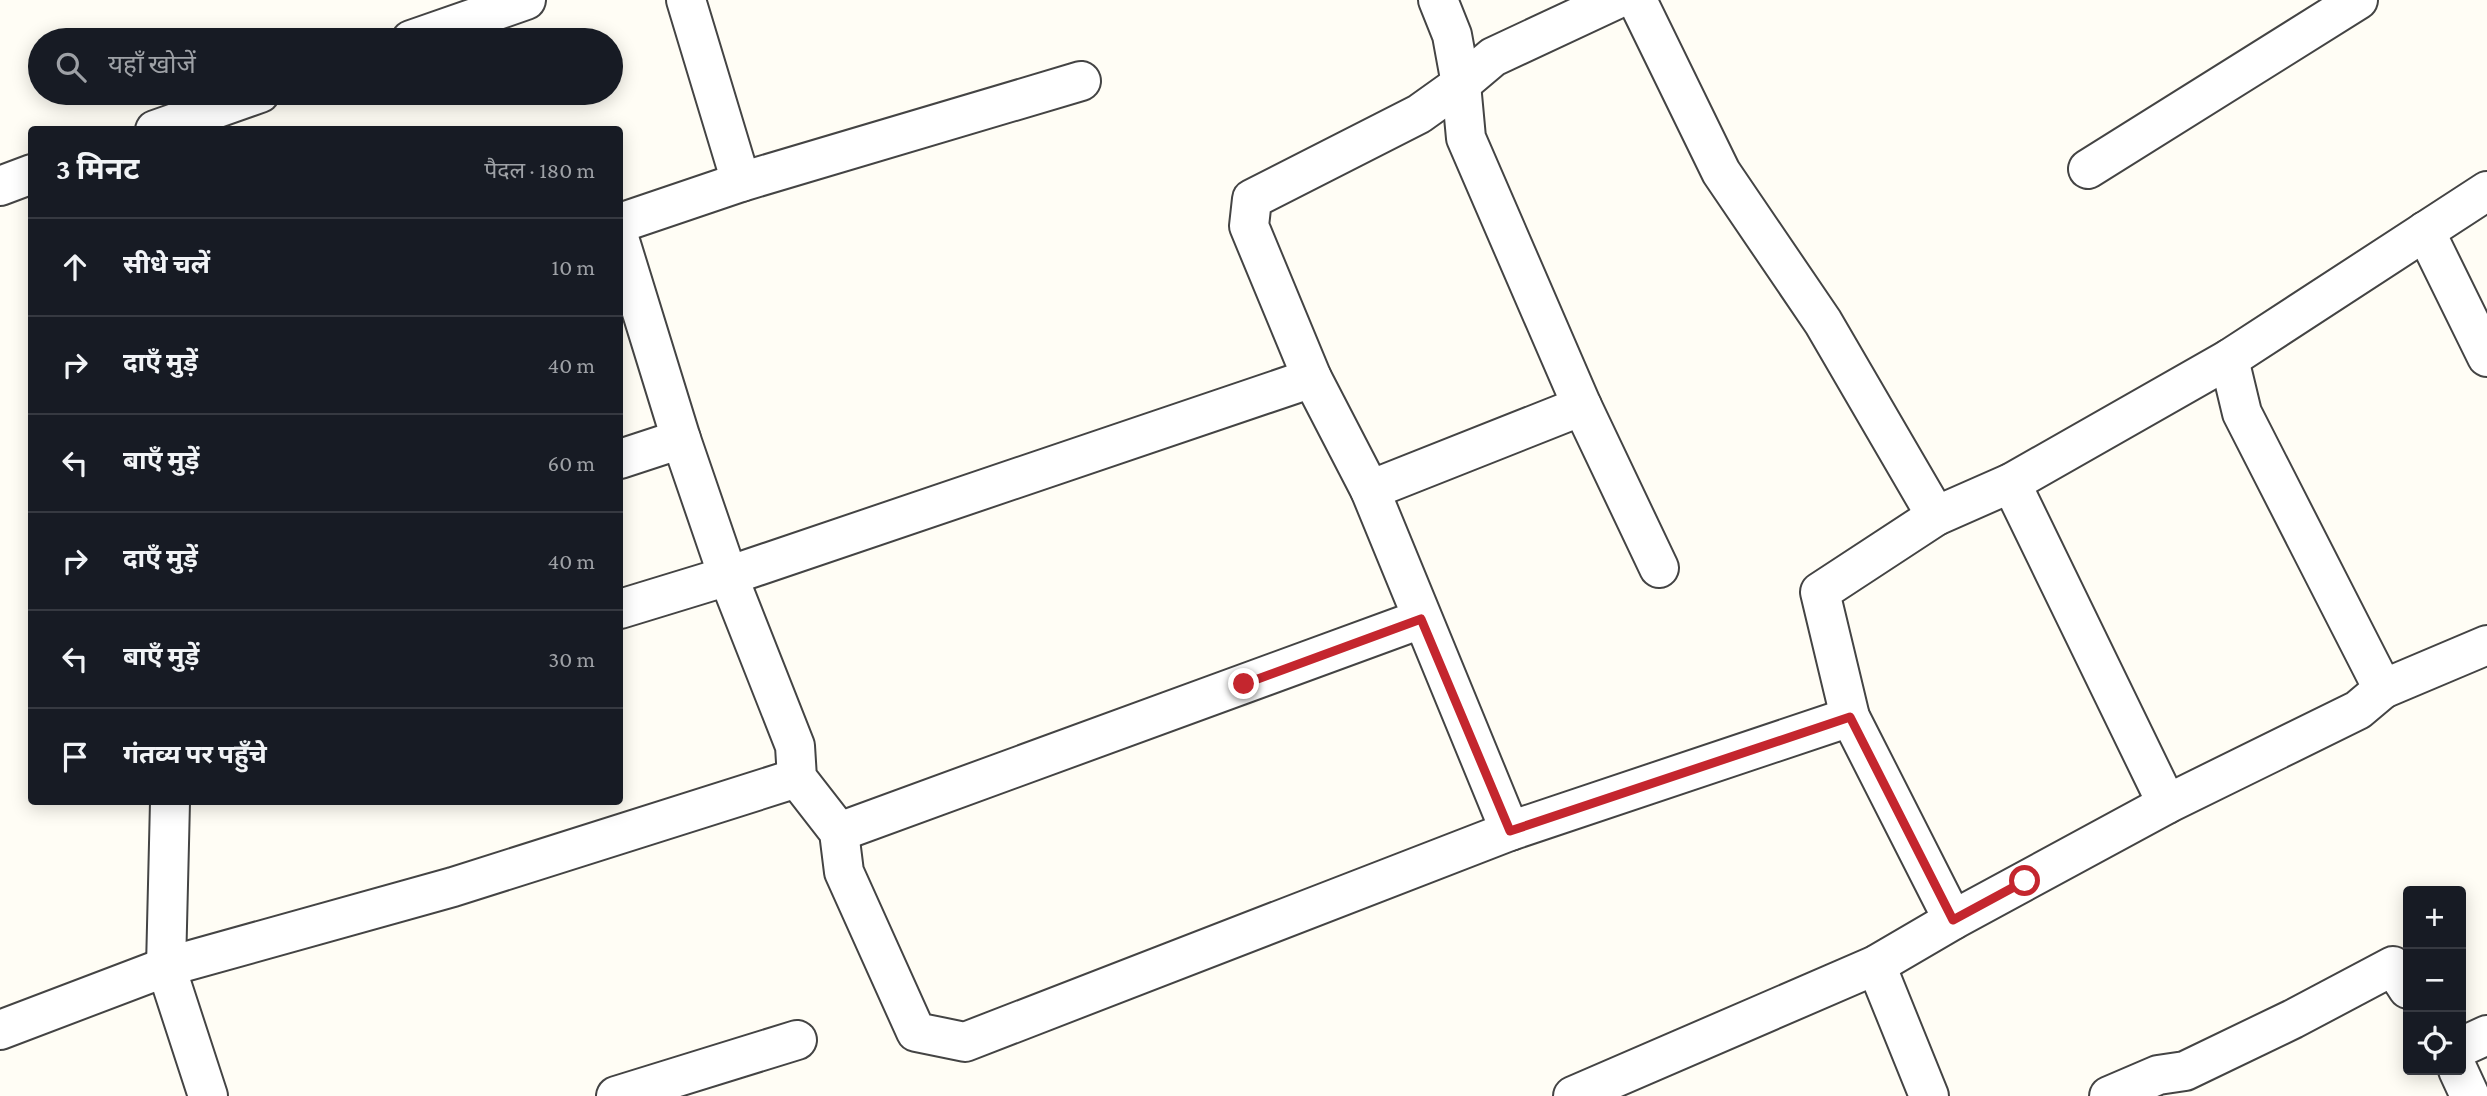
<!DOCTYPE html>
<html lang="hi">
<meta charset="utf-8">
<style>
body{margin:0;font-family:"Crimson Pro","Noto Sans Devanagari",serif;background:#20242c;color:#f1f3f6}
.controls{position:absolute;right:21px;bottom:21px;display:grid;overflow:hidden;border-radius:7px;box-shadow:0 4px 18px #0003}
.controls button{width:63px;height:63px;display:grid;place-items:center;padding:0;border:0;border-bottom:2px solid #363941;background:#171b24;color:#f1f3f6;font:35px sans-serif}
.stop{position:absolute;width:21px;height:21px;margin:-16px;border:5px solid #c4262e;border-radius:50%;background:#fff}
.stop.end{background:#c4262e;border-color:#fff;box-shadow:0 2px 7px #0008}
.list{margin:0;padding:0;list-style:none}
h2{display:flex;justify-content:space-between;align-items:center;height:91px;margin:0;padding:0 28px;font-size:30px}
h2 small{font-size:23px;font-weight:400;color:#9ea1a6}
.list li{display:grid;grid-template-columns:46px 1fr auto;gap:21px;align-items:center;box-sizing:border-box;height:98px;padding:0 28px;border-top:2px solid #363941}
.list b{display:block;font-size:26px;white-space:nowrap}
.list em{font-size:23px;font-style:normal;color:#9ea1a6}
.icon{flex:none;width:38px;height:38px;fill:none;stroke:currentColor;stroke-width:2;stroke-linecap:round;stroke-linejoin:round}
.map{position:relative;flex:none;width:2487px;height:1096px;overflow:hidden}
.search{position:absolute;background:#171b24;box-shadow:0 4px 18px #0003;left:28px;top:28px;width:595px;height:77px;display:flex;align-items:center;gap:18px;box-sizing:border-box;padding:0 24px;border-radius:38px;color:#9ea1a6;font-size:26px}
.panel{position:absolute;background:#171b24;box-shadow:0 4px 18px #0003;left:28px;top:126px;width:595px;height:679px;border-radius:7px}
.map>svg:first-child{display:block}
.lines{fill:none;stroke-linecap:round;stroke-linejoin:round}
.minor-casing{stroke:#444;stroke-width:42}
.minor{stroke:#fff;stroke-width:38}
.route{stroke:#c4262e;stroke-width:9}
</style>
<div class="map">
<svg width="2487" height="1096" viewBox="0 0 2487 1096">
<rect width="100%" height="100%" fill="#fffdf5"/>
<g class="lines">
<defs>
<g id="minor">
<polyline points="686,0 741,182"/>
<polyline points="1438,0 1452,35 1461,84 1466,138 1582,406 1659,568"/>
<polyline points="1637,0 1721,172 1823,322 1936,516"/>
<polyline points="411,40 526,0"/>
<polyline points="155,130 260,93"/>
<polyline points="2088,169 2358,0"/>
<polyline points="0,186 32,174"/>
<polyline points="620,223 741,182 1081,81"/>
<polyline points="2425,231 2487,357"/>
<polyline points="620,241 681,439 728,576 795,746 797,778 839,832 844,872 916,1032 965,1042 1510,831 1850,717"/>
<polyline points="620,459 681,439"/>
<polyline points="2011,483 2167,804"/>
<polyline points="1370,490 1582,406"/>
<polyline points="620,609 728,576 1312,378"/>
<polyline points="2383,689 2487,645"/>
<polyline points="170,802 166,967 208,1096"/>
<polyline points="1510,831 1370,490 1312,378 1249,226 1252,199 1419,114 1461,84 1493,57 1615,0"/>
<polyline points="839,832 1421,619"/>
<polyline points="1953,920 1850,717 1820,592 1936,516 2011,483 2229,359 2487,191"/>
<polyline points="1876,965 1929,1096"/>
<polyline points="0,1030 166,967 453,887 797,778"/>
<polyline points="2461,1047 2487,1035"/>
<polyline points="2458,1070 2470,1096"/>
<polyline points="616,1096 797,1040"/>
<polyline points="1573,1096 1876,965 1953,920 2167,804 2358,710 2383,689 2242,413 2229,359"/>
<polyline points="2109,1096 2158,1075 2185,1071 2293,1019 2393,966 2408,989"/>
</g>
</defs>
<use href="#minor" class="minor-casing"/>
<use href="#minor" class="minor"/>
</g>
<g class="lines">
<polyline class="route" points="1244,684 1421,619 1510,831 1850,717 1953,920 2025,881"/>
</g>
</svg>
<div class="controls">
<button>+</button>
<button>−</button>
<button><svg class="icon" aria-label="locate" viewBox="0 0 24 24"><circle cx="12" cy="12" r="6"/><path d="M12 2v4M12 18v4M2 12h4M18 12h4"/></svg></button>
</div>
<div class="stop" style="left:2025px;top:881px"></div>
<div class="stop end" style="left:1244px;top:684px"></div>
<div class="search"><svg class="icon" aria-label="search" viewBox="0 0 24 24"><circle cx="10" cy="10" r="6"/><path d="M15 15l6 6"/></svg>यहाँ खोजें</div>
<section class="panel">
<h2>3 मिनट<small>पैदल · 180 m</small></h2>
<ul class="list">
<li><svg class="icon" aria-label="ahead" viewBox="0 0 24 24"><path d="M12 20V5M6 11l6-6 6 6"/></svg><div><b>सीधे चलें</b></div><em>10 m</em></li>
<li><svg class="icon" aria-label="right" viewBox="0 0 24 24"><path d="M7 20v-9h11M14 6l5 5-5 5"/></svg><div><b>दाएँ मुड़ें</b></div><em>40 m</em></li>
<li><svg class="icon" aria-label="left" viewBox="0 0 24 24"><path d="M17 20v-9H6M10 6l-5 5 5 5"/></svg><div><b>बाएँ मुड़ें</b></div><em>60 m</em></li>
<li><svg class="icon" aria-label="right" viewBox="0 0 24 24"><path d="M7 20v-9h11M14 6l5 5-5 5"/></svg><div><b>दाएँ मुड़ें</b></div><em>40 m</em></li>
<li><svg class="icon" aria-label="left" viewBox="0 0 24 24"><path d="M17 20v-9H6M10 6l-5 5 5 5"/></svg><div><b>बाएँ मुड़ें</b></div><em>30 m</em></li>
<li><svg class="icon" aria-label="arrive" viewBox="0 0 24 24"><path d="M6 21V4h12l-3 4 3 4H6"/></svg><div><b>गंतव्य पर पहुँचे</b></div></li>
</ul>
</section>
</div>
